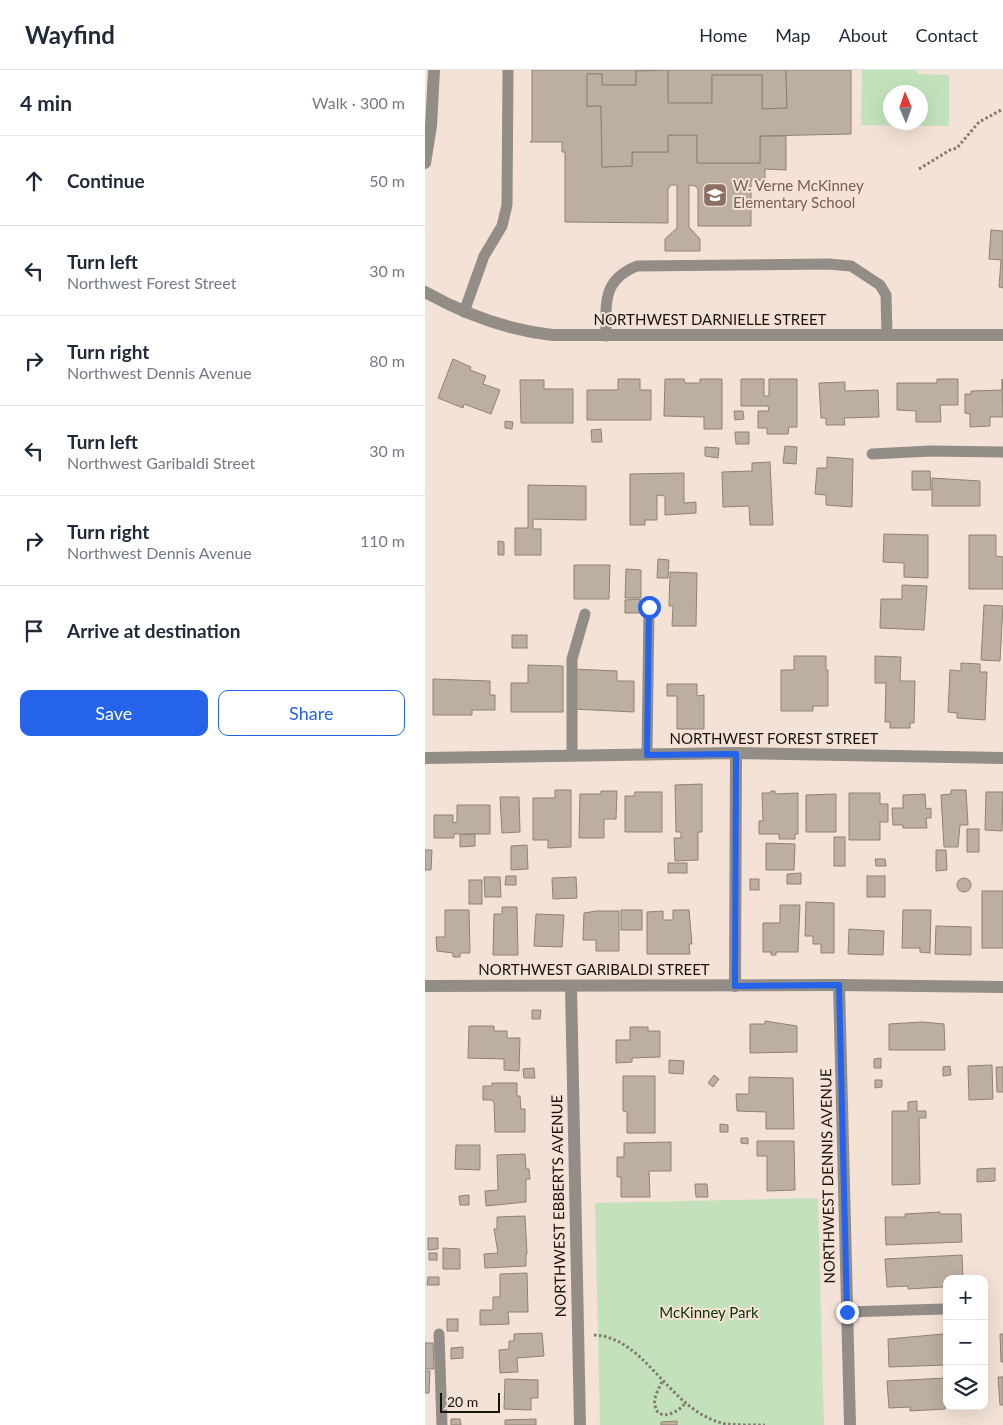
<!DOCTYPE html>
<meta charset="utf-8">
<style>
body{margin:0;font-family:Lato,sans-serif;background:#f2f2f3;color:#1f2937}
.controls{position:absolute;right:15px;bottom:15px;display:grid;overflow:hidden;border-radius:10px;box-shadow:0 5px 20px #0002}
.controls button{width:45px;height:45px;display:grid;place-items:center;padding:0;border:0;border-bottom:1px solid #e0e1e3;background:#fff;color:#1f2937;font:25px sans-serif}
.compass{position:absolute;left:458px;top:15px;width:45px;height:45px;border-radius:50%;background:#fff;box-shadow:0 5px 20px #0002;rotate:358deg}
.scale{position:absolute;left:15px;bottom:12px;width:60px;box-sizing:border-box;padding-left:5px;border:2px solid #19130f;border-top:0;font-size:14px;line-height:18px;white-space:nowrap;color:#19130f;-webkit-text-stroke:4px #f4e2d6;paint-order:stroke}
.stop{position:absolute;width:15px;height:15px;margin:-11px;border:4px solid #2563eb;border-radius:50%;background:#fff}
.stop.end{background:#2563eb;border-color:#fff;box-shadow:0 1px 5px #0008}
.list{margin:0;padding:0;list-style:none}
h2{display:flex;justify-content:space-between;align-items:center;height:65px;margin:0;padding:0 20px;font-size:21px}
h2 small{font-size:16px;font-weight:400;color:#747a83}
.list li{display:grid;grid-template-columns:32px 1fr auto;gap:15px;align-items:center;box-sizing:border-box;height:90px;padding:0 20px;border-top:1px solid #e0e1e3}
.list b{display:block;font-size:19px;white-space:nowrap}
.list p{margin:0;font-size:16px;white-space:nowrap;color:#747a83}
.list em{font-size:16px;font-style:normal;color:#747a83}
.actions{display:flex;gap:10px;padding:15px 20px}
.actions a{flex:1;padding:11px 0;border:1px solid #2563eb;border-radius:10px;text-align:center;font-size:18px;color:#2563eb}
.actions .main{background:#2563eb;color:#fff}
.icon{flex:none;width:28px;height:28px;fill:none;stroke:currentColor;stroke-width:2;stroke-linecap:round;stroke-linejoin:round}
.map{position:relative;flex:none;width:578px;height:1355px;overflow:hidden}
header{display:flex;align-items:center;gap:30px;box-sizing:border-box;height:70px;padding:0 25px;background:#fff;border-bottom:1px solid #e0e1e3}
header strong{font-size:24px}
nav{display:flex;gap:28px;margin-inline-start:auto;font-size:18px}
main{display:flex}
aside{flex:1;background:#fff}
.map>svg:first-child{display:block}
.green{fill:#c3e2bc;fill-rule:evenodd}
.building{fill:#bcafa0;stroke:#8e8274}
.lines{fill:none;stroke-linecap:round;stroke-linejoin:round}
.path{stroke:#837770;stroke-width:3;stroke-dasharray:2.5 2.5;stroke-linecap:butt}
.lane{stroke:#928d87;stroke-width:11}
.street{stroke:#928d87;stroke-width:12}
.route{stroke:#2563eb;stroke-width:6}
.labels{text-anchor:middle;stroke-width:4;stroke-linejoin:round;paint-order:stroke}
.education-label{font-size:15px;fill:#785e54;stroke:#f4e2d6;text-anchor:start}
.street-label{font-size:15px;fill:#19130f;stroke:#f4e2d6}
.park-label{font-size:15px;fill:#083400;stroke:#f4e2d6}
</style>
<header>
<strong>Wayfind</strong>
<nav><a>Home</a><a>Map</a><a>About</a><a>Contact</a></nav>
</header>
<main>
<aside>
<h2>4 min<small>Walk · 300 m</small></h2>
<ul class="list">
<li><svg class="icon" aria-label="ahead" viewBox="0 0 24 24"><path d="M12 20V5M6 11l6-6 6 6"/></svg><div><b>Continue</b></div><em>50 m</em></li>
<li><svg class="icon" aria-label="left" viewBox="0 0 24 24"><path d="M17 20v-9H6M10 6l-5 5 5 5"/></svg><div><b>Turn left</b><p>Northwest Forest Street</p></div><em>30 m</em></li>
<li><svg class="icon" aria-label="right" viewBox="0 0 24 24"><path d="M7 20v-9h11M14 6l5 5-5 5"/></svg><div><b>Turn right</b><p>Northwest Dennis Avenue</p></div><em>80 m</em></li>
<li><svg class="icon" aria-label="left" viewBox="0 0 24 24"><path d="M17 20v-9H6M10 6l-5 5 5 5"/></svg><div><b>Turn left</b><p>Northwest Garibaldi Street</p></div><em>30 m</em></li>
<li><svg class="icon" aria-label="right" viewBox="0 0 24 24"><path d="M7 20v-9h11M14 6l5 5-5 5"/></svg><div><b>Turn right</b><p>Northwest Dennis Avenue</p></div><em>110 m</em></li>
<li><svg class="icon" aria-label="arrive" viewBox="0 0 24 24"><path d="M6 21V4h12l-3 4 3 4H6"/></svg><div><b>Arrive at destination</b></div></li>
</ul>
<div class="actions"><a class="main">Save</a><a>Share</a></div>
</aside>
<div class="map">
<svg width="578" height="1355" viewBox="0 0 578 1355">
<rect width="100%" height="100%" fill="#f4e2d6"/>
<g class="green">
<path d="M437,0h54l2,4 31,1v51l-88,-1zM466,22h30v30h-30z"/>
<polygon points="393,1128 399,1355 175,1355 170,1133"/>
</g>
<g class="building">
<polygon points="107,0 361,0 362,38 337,39 337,5 287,5 287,33 243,33 243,0 211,1 211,15 177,15 177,4 162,4 162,36 176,36 177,97 207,96 207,82 243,82 243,65 272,65 272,93 335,93 335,66 361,66 361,100 340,99 340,110 326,110 326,156 273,156 273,119 270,116 264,115 264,157 275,169 275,181 240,181 240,169 252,158 252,115 246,115 243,119 243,153 140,152 140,82 137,82 137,72 105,72 107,71"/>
<polygon points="243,0 243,33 287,33 287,5 337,5 337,39 362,38 361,0 426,0 426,64 335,66 335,93 272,93 272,65 243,65 243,82 207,82 207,96 177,97 176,36 162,36 162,4 177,4 177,15 211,15 211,1"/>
<polygon points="566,160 578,161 578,218 574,217 576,190 564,189"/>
<polygon points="28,289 46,297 45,300 61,306 58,314 75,320 66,344 39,334 38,338 13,328"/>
<polygon points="193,309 215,309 215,320 226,320 226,350 162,350 162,320 193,320"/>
<polygon points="240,309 259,309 260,313 275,313 275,309 297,309 297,359 279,359 279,347 239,346"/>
<polygon points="316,309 339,309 339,326 344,326 344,309 372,309 372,357 364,357 363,364 342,364 342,358 333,358 333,341 344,341 343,336 316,336"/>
<polygon points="512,309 533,309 533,335 515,335 516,352 491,352 491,341 472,340 472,313 512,313"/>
<polygon points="577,309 578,347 565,347 565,356 545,357 545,344 540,343 540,324 546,324 546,321 577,320"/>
<polygon points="95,310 119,310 119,319 148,319 148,353 96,353"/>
<polygon points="420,312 420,321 453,320 454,347 419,348 420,355 401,355 401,348 396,348 394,313"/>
<polygon points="309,341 318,341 319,349 310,350"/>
<polygon points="80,351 88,352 87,359 80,358"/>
<polygon points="176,359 177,372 167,372 166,360"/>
<polygon points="310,362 324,362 324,374 311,374"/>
<polygon points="360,376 372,377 371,394 358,393"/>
<polygon points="280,377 294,378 293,388 280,386"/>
<polygon points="402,387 428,389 427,437 401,435 401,425 390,424 392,398 402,398"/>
<polygon points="345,392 348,455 325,455 324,436 298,437 297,402 327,401 327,393"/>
<polygon points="487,401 505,401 506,420 487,420"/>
<polygon points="259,403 259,433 271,432 271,443 240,445 240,426 232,425 232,450 220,450 220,455 205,455 205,404"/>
<polygon points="507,408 555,411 555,436 507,436"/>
<polygon points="103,415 161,416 161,450 108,449 108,459 116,459 116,485 90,485 90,458 103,458"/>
<polygon points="459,464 503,465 503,508 479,507 479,493 458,492"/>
<polygon points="544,465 571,465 571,486 578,487 578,519 544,519"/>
<polygon points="73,471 79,472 79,485 73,485"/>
<polygon points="233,489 244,490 243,508 232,508"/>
<polygon points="149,495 185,495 184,529 149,529"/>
<polygon points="201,499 216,500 216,528 200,528"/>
<polygon points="245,502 272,503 271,556 247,556 248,536 244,536"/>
<polygon points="477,515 502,516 499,560 455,558 456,529 477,529"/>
<polygon points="215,529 215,543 200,543 200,530"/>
<polygon points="559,535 578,536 575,591 556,590"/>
<rect x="87" y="565" width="15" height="13"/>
<polygon points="369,586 401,586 401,600 403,600 403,636 388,636 388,641 356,641 356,600 369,600"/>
<polygon points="450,586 476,587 475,611 490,611 489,653 485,653 485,658 465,658 465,652 460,652 461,613 450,613"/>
<polygon points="536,593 555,594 555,602 562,602 560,650 532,648 532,643 523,642 525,600 536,601"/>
<polygon points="103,595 138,596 138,642 86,642 86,613 103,613"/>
<polygon points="148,599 192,601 192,611 209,611 209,642 148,639"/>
<polygon points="8,609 65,611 65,625 70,625 70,640 47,640 47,645 8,645"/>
<polygon points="242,614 272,614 272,626 279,625 279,659 252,659 252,626 242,626"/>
<polygon points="277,714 277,762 273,762 273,790 250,791 249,768 256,768 256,762 251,762 250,715"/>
<polygon points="130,720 146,720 146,777 123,778 123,770 108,770 108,728 130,728"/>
<polygon points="526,720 541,720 543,755 535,755 533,777 519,777 516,725 526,724"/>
<polygon points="176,721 192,721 191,749 179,749 179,768 154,768 155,724 176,724"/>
<polygon points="346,721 350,721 350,724 373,723 373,764 370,764 370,769 354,769 354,764 334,764 334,751 338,751 337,723 345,723"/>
<polygon points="210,722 237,722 237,762 200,762 200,726 209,726"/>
<polygon points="561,722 578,722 577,761 560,760"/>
<polygon points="424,723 455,723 455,734 463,734 463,752 455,752 455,770 424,770"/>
<polygon points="411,724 411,762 381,762 381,725"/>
<polygon points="500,724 501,739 506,738 506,748 501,748 502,758 478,758 478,755 468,755 467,738 478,738 478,725"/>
<polygon points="75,727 94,727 95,762 77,763"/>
<polygon points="32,735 65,735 65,764 29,764 29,768 9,768 9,745 28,745 28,753 32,752"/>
<rect x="542" y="759" width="12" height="23"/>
<polygon points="50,764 50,776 35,777 35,765"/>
<rect x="409" y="767" width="11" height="29"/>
<polygon points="341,773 370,774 369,800 341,800"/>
<polygon points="102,775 103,799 86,800 86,776"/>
<polygon points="0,780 7,780 6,800 0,800"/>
<polygon points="511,780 521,780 522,800 511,801"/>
<polygon points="450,789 460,789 461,796 451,796"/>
<rect x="243" y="793" width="19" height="10"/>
<polygon points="376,803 376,814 362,814 362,804"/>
<polygon points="81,806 91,806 91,815 80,815"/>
<rect x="442" y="806" width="18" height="21"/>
<polygon points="59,807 75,807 76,827 60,827"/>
<polygon points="151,807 152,828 128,829 127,808"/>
<circle cx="539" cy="815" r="7"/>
<rect x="325" y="809" width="9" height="11"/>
<rect x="44" y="810" width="13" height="24"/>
<rect x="557" y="821" width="21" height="57"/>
<polygon points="381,832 409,833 409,883 396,883 396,874 388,874 388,866 380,866"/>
<polygon points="355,835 375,835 373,882 351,882 351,885 346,885 346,882 338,882 338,853 355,853"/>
<polygon points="77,837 92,837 93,885 68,885 69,844 77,844"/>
<polygon points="20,840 44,840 45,883 35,883 35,887 28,887 28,883 12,881 11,867 20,867"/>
<rect x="196" y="840" width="21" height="20"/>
<polygon points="248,840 264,840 267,874 264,874 265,884 222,884 222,842 238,841 238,850 248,850"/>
<polygon points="478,840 506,840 505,883 495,882 495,878 477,878"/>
<polygon points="171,841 194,841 194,881 171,881 171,870 158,870 159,843"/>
<polygon points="111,844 139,845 137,877 109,876"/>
<polygon points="511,856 546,857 546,885 510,884"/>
<polygon points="424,859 459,861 458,885 423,884"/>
<polygon points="107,940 116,940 115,949 107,949"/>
<polygon points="340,951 372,956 372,982 325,983 325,954 340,954"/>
<polygon points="497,952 519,954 520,980 464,980 464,954"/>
<polygon points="44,956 69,956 69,961 82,961 82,968 95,968 94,1001 79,1000 79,989 43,988"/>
<polygon points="205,957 223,957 223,961 235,961 235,987 207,988 207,992 191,993 191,970 205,970"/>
<polygon points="456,988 456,998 449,998 449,989"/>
<polygon points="244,990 259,991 258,1004 244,1003"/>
<polygon points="567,995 568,1029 544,1030 543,996"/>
<polygon points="525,996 526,1005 518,1006 518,997"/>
<polygon points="571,997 578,997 578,1022 572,1022"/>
<polygon points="109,998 110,1008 99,1008 98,999"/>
<polygon points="289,1005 294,1009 288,1017 283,1013"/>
<polygon points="198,1006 230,1006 230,1063 202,1063 202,1042 198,1041"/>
<polygon points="324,1007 368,1008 369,1059 341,1059 341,1042 312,1041 311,1024 324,1024"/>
<polygon points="450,1010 457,1010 457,1017 450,1018"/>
<polygon points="67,1013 92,1013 92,1026 95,1026 96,1039 100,1039 100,1062 70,1062 69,1033 67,1030 58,1030 58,1016 67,1016"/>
<polygon points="492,1031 492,1041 501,1041 501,1048 494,1048 495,1114 467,1115 467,1041 483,1041 483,1032"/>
<polygon points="295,1054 303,1055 303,1062 295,1062"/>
<polygon points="316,1068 323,1068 323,1074 316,1073"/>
<polygon points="332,1071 369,1071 370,1120 342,1121 342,1086 332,1086"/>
<polygon points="246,1072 246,1101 224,1101 225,1127 196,1127 196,1107 192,1107 192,1087 199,1087 199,1073"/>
<polygon points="31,1075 55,1075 55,1100 30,1099"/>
<polygon points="100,1084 101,1099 104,1099 105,1109 101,1109 101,1132 61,1136 60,1121 73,1120 72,1085"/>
<polygon points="570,1098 570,1111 552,1112 552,1099"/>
<polygon points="270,1114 282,1114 283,1127 271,1127"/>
<polygon points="44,1125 44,1135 35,1135 34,1126"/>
<polygon points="515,1142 515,1144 536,1144 537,1172 461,1175 460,1147 480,1147 480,1144"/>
<polygon points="100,1146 102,1184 101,1184 101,1196 60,1198 59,1184 73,1183 69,1159 72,1159 72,1147"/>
<polygon points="3,1168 13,1168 13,1179 3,1180"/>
<polygon points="18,1178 35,1179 35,1199 18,1199"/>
<rect x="4" y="1183" width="8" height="7"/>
<polygon points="537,1185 538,1209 522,1209 522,1215 518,1215 518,1217 483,1219 483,1216 462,1217 460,1189"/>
<polygon points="102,1203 103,1242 83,1242 84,1254 55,1255 55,1240 68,1240 68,1227 75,1227 75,1204"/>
<polygon points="3,1207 14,1207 14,1215 2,1215"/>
<rect x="22" y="1249" width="11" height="12"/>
<polygon points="117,1263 119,1286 92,1288 93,1302 75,1303 74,1280 84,1279 84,1271 89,1271 89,1264"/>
<polygon points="518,1264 518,1266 522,1266 522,1295 464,1297 463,1269"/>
<polygon points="575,1264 578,1264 578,1292 576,1292"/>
<polygon points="0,1273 8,1273 9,1299 0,1299"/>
<polygon points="38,1277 38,1288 26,1289 26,1278"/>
<polygon points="0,1301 5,1301 4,1323 0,1323"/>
<polygon points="573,1307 578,1307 578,1335 575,1335"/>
<polygon points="522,1308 522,1336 524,1336 520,1336 520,1339 485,1341 485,1337 464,1338 462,1311"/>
<polygon points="80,1309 113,1310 113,1328 106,1328 106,1340 79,1339"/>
<polygon points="26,1349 35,1349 36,1355 26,1355"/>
<polygon points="111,1349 111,1355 80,1355 80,1350"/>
<polygon points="252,1351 252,1355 236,1355 236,1352"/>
</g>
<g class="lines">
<g class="path">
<polyline points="494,99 525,80 532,78 554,52 578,39"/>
<path d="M169,1265c53,2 76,78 132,89 12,1 26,1 39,1"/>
<path d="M237,1312c-3,6 -9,16 -7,23 2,18 25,7 30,-2"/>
</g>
<g class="lane">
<polyline points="39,242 59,186 77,156 82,135 83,0"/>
<path d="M181,266c0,-33 -4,-56 31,-70l191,-2 23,2 29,19 6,10 1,40"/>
<polyline points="447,384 505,381 578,382"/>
<polyline points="222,685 224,537"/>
<polyline points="147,686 147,589 160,544"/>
<polyline points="422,1242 518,1239"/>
<polyline points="14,1264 17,1355"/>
</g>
<g class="street">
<polyline points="0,93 6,56 9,0"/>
<path d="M0,222c41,23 82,38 128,43h450"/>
<polyline points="0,688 311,683 578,688"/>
<polyline points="414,915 425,1355"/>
<polyline points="0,916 414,915 578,917"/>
<polyline points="310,916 311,683"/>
<polyline points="146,917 155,1355"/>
</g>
</g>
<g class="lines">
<polyline class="route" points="224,537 222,685 311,684 310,916 414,915 422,1242"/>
</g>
<defs>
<symbol id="school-square" viewBox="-11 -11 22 22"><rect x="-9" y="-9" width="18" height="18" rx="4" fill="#8d6e63" stroke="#f4e2d6"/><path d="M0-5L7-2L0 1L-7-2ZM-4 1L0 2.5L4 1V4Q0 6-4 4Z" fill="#fff"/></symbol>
</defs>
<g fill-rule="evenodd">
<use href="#school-square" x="276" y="111" width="28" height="28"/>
</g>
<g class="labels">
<g class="education-label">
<text x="308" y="121">W. Verne McKinney<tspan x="308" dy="17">Elementary School</tspan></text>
</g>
<g class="street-label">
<text x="285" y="255">NORTHWEST DARNIELLE STREET</text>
<text x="349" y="674">NORTHWEST FOREST STREET</text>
<text x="169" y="905">NORTHWEST GARIBALDI STREET</text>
<text transform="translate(403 1106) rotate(-91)" y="5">NORTHWEST DENNIS AVENUE</text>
<text transform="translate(134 1136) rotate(-91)" y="5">NORTHWEST EBBERTS AVENUE</text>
</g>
<g class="park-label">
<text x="284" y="1248">McKinney Park</text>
</g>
</g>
</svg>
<div class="controls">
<button>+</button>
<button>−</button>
<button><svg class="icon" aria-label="layers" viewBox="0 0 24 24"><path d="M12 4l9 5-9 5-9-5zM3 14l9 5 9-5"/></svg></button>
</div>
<svg class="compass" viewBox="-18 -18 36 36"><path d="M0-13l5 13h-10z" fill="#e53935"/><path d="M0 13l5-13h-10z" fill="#747a83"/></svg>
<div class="scale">20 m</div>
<div class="stop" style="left:224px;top:537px"></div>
<div class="stop end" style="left:422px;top:1242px"></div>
</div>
</main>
